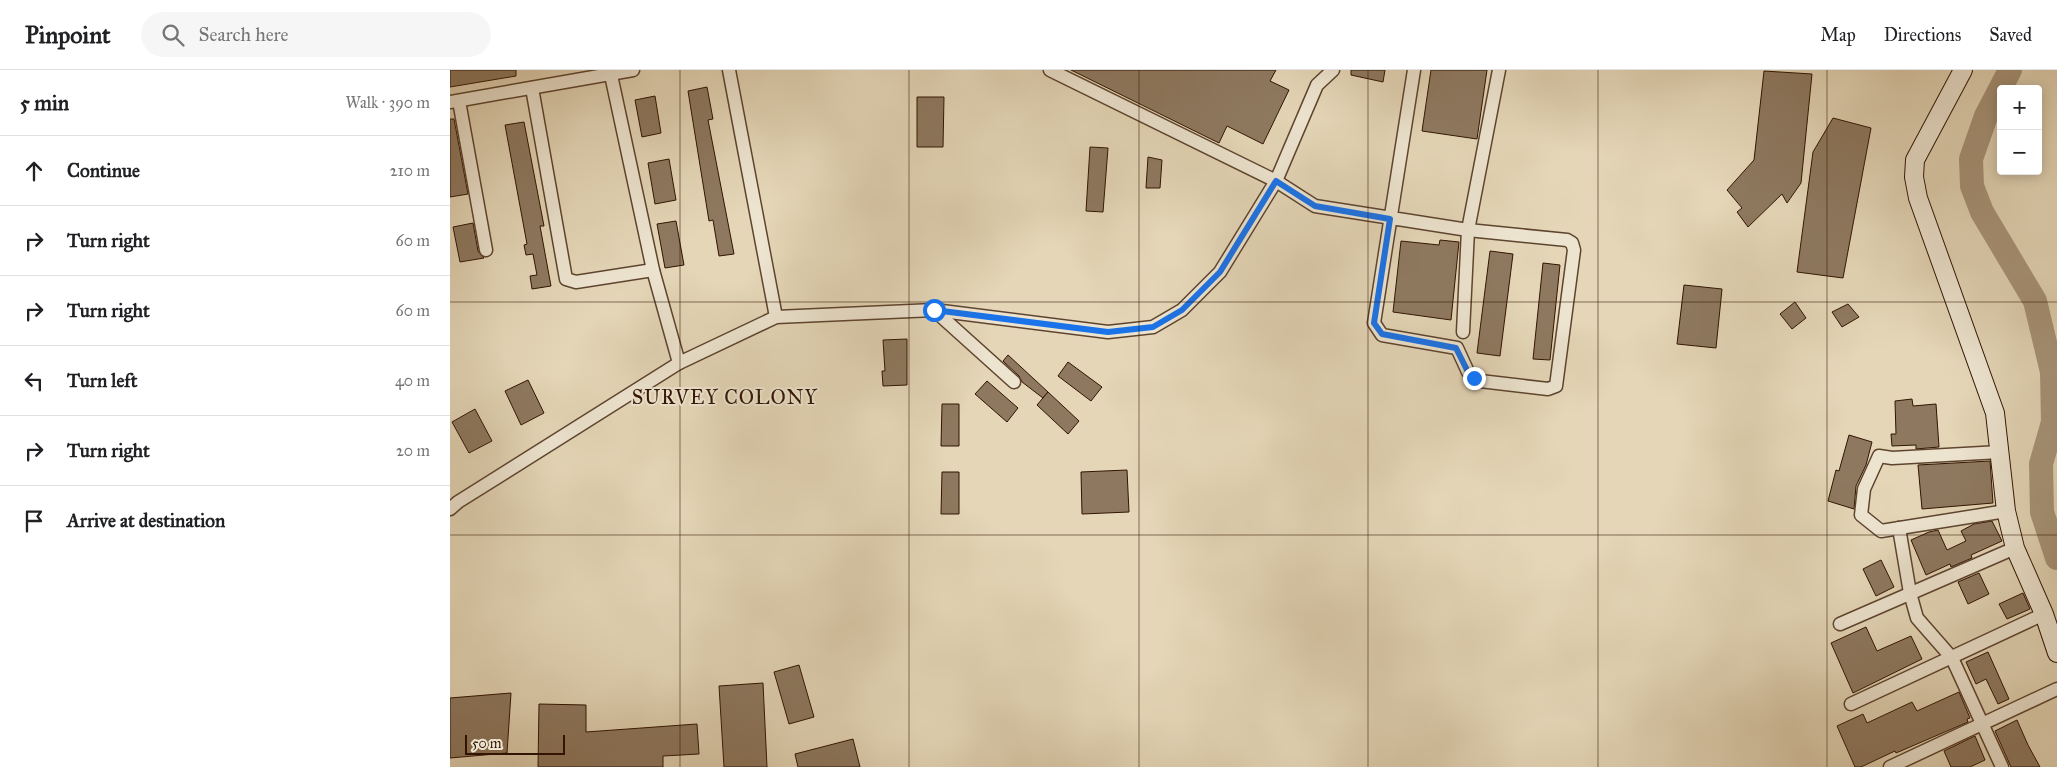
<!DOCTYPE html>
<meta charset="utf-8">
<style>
body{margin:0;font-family:"IM FELL Great Primer",serif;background:#f6f6f6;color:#202124}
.controls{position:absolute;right:15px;top:15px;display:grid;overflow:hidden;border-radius:5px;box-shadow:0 2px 12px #0003}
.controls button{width:45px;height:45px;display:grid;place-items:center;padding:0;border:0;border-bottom:1px solid #e0e0e0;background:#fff;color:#202124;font:25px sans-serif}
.scale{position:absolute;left:15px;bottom:12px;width:100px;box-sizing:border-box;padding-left:5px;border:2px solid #311402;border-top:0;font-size:14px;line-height:18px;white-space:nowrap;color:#311402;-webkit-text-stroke:4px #ede4d0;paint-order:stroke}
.stop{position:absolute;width:15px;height:15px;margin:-11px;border:4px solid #1a73e8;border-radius:50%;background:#fff}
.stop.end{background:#1a73e8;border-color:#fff;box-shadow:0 1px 5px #0008}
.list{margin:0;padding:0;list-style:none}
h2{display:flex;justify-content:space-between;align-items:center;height:65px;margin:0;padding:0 20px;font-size:21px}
h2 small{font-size:16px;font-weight:400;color:#757577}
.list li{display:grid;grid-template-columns:32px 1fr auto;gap:15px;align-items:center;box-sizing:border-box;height:70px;padding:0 20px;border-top:1px solid #e0e0e0}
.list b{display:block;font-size:19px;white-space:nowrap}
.list em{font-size:16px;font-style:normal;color:#757577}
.icon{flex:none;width:28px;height:28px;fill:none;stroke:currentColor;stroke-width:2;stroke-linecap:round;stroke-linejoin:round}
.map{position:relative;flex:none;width:1607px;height:697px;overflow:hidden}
header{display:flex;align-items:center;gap:30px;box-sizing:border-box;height:70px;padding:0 25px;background:#fff;border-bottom:1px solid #e0e0e0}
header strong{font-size:24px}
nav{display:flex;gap:28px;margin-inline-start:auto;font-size:18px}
.search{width:350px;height:45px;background:#f6f6f6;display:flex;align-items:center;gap:12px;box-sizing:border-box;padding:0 18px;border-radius:28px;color:#757577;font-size:19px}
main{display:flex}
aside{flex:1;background:#fff}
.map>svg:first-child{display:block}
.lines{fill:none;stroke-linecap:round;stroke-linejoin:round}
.river{stroke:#a79479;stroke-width:24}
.building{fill:#8e7960;stroke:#311402}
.street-casing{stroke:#5e442f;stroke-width:15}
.secondary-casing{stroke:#311402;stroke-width:20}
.street{stroke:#ede4d0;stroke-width:12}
.secondary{stroke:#ede4d0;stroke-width:18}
.route{stroke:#1a73e8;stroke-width:6}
.grid{fill:none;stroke:#311402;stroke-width:1;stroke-opacity:0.55}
.labels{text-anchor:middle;stroke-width:4;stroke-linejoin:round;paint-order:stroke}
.neighbourhood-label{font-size:20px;letter-spacing:1px;fill:#311402;stroke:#ede4d0}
</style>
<header>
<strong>Pinpoint</strong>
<div class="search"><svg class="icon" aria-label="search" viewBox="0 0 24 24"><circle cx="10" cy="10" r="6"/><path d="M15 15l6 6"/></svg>Search here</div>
<nav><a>Map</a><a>Directions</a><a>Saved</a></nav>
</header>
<main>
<aside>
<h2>5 min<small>Walk · 390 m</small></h2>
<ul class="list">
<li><svg class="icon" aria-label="ahead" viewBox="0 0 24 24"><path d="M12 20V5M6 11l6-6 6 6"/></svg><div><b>Continue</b></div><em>210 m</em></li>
<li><svg class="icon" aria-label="right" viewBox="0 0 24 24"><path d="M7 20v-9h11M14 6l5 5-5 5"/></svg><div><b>Turn right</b></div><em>60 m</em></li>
<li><svg class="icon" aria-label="right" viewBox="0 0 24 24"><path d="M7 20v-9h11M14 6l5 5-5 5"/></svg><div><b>Turn right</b></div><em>60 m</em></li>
<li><svg class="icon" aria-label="left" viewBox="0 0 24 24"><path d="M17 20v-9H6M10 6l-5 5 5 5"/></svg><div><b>Turn left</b></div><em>40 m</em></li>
<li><svg class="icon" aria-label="right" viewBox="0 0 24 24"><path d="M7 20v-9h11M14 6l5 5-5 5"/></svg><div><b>Turn right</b></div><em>20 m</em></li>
<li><svg class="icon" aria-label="arrive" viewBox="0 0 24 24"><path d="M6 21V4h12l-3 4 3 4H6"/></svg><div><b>Arrive at destination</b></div></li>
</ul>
</aside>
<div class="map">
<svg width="1607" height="697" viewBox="0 0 1607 697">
<rect width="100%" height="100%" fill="#e4d6b7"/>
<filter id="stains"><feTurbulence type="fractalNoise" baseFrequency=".004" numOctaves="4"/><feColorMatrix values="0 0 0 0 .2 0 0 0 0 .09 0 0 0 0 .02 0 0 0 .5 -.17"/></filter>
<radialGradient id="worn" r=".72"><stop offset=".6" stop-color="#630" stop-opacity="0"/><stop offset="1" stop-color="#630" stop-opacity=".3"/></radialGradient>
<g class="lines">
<polyline class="river" points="1560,0 1536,46 1521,89 1522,116 1532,142 1585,231 1602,302 1603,352 1591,394 1592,442 1607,488"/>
</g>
<g class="building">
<polygon points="0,0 66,0 66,6 0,17"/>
<polygon points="621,0 826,0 820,11 839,20 813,74 777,56 769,73"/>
<polygon points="901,0 935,0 933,12 901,5"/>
<polygon points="981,0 1037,0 1027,69 972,61"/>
<polygon points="1314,1 1362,4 1351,113 1337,133 1332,124 1298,157 1287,142 1292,138 1277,120 1304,90"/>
<polygon points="257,17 263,49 258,50 284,184 269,186 263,150 259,151 238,21"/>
<polygon points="205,26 211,63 192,67 185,30"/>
<polygon points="467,27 494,27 493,77 467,77"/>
<polygon points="1383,48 1421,58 1393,208 1347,202 1363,82"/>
<polygon points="0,49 4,49 18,124 0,127"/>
<polygon points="74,52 94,156 90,156 101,216 82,219 80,206 87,205 83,184 76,185 74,175 77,174 55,55"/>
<polygon points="640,77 658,78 653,142 636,141"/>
<polygon points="698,87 712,90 710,118 696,118"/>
<polygon points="219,89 226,130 205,134 198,93"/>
<polygon points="226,151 234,195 215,198 207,154"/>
<polygon points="23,153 28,181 34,188 10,192 3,157"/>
<polygon points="990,170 1009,172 1001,250 943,242 951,171 989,175"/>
<polygon points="1040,181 1063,184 1050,286 1027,283"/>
<polygon points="1093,193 1110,195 1100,290 1083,289"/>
<polygon points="1234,215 1272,219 1266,278 1227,274"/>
<polygon points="1345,232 1356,248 1342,259 1330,244"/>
<polygon points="1398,234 1409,247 1392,257 1382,242"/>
<polygon points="457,269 457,315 433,316 432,301 435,301 433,270"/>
<polygon points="558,285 598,322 593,328 572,312 569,306 553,291"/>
<polygon points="618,292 652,317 641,331 608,306"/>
<polygon points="78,310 94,343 71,355 55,321"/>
<polygon points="537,311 568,338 557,352 525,324"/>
<polygon points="598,322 629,351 618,364 587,335"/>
<polygon points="1462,329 1463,336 1486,334 1489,377 1466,379 1466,375 1442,376 1441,364 1446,364 1445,331"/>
<polygon points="492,334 509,334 509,376 491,376"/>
<polygon points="25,339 42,371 19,383 2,352"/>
<polygon points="1399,365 1422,372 1416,395 1406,416 1404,439 1378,431 1386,400 1389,401"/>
<polygon points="1540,391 1543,433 1472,439 1468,395"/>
<polygon points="677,400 679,442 632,444 631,402"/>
<polygon points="492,402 509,402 509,444 491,444"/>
<polygon points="1542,451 1552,471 1521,485 1522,488 1501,497 1500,494 1476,505 1461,470 1479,462 1488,460 1497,480 1516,471 1511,461 1524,454"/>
<polygon points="1431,490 1444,517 1426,526 1413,499"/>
<polygon points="1529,503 1539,524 1518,534 1508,512"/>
<polygon points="1573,523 1580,539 1557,549 1549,534"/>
<polygon points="1416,557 1427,581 1461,566 1472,589 1403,623 1381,573"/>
<polygon points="1538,582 1559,629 1548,634 1536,609 1526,614 1516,592"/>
<polygon points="349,595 364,647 339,654 324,602"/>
<polygon points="313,613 317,697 274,697 269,616"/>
<polygon points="1509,622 1520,648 1517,649 1518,652 1446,683 1445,681 1411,697 1405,697 1387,656 1413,644 1417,653 1462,632 1467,641"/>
<polygon points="61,623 57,683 0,688 0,628"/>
<polygon points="89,634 136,635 136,662 247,654 249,684 213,686 213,697 88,697"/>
<polygon points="1567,650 1578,675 1590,697 1561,697 1545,661"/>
<polygon points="1525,666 1535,690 1520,697 1501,697 1494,681"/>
<polygon points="403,669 410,697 348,697 345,684"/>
</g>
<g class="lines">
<defs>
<g id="street">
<polyline points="279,0 326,247"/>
<polyline points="600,0 826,111 865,136 1018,160 1117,170 1122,173 1124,180 1106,316 1098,319 1030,311 1018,302 1007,278 932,265 924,253 964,0"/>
<polyline points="161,5 203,200 229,293"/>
<polyline points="82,18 116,209 126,212 203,200"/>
<polyline points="9,31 36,180"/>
<polyline points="0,32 183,0"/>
<polyline points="484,240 564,312"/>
<polyline points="1013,262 1018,160 1049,0"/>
<polyline points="1550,382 1442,388 1429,386 1414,419 1411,445 1431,461 1556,441"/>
<polyline points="0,439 8,432 229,293 326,247 484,240 658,262 703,257 732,240 770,202 826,111 867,15 883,0"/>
<polyline points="1449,458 1460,523 1467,548 1502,588 1552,697"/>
<polyline points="1390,554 1565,478"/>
<polyline points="1401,634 1594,544"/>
<polyline points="1440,697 1607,619"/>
</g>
<polyline id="secondary" points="1513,0 1465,90 1464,107 1468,128 1545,343 1556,441 1565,478 1594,544 1607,583"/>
</defs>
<use href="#street" class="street-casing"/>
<use href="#secondary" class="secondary-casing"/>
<use href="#street" class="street"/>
<use href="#secondary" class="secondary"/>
</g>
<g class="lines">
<polyline class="route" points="484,240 658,262 703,257 732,240 770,202 826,111 865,136 940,149 924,253 932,264 1006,278 1018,302 1024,308"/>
</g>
<path class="grid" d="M230,0v697M459,0v697M689,0v697M918,0v697M1148,0v697M1377,0v697M0,232h1607M0,465h1607"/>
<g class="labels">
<g class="neighbourhood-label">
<text x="275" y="334">SURVEY COLONY</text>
</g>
</g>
<rect width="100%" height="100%" filter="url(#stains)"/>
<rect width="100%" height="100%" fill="url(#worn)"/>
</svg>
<div class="controls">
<button>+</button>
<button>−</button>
</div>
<div class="scale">50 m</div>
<div class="stop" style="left:484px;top:240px"></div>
<div class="stop end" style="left:1024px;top:308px"></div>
</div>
</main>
